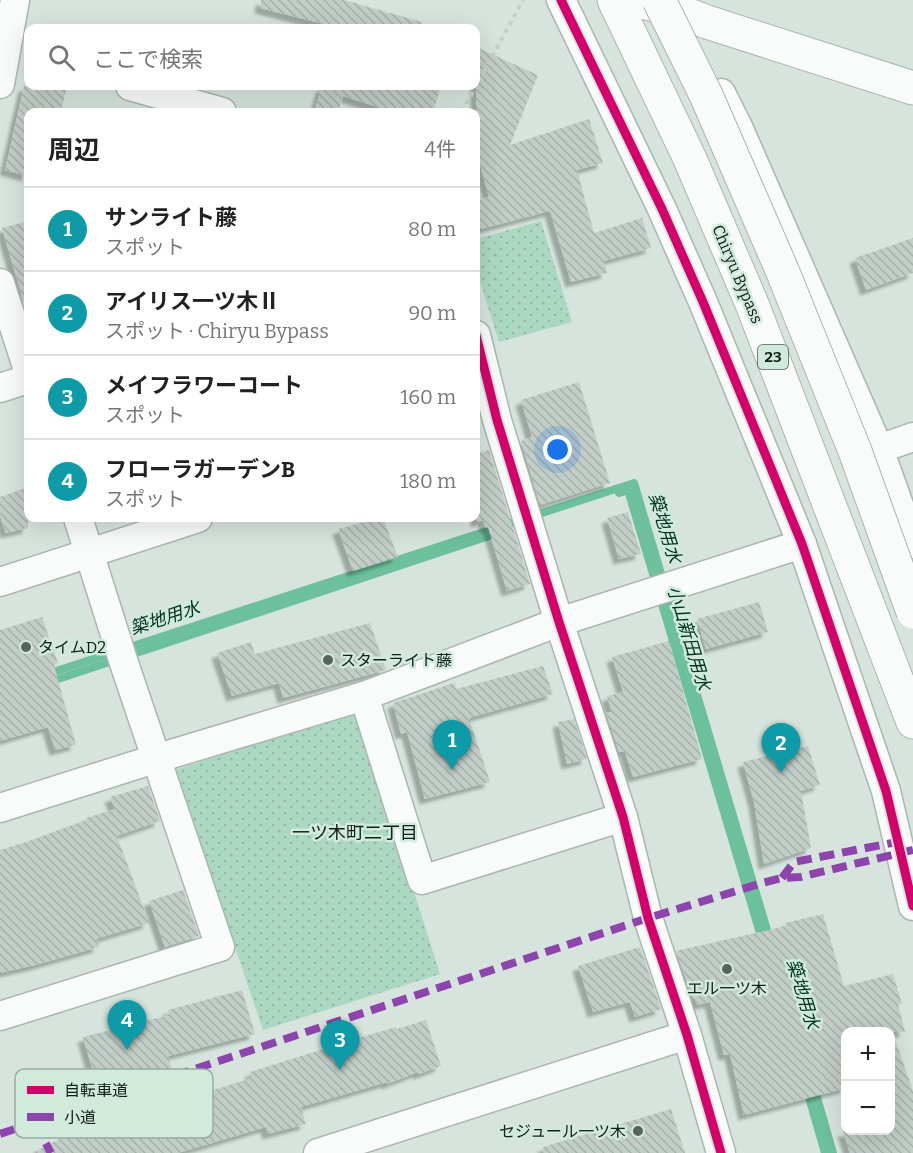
<!DOCTYPE html>
<html lang="ja">
<meta charset="utf-8">
<style>
body{margin:0;font-family:Bitter,"Noto Sans JP",serif;background:#f2f2f2;color:#222}
.controls{position:absolute;right:18px;bottom:18px;display:grid;overflow:hidden;border-radius:12px;box-shadow:0 6px 24px #0002}
.controls button{width:54px;height:54px;display:grid;place-items:center;padding:0;border:0;border-bottom:2px solid #e0e0e0;background:#fff;color:#222;font:30px sans-serif}
.you{position:absolute;left:558px;top:450px;width:21px;height:21px;margin:-15px;border:4px solid #fff;border-radius:50%;background:#1a73e8;box-shadow:0 0 0 9px #1a73e833}
.badge{display:grid;place-items:center;width:39px;height:39px;border-radius:50%;background:#58635d;color:#fff;font-size:20px;font-weight:700}
.pin{position:absolute;translate:-50% -50px;filter:drop-shadow(0 2px 3px #0008)}
.pin::after{content:'';position:absolute;top:32px;width:21px;height:18px;background:inherit;clip-path:polygon(0 0,100% 0,50% 100%)}
.list{margin:0;padding:0;list-style:none}
h2{display:flex;justify-content:space-between;align-items:center;height:78px;margin:0;padding:0 24px;font-size:26px}
h2 small{font-size:20px;font-weight:400;color:#767676}
.list li{display:grid;grid-template-columns:39px 1fr auto;gap:18px;align-items:center;box-sizing:border-box;height:84px;padding:0 24px;border-top:2px solid #e0e0e0}
.list b{display:block;font-size:22px;white-space:nowrap}
.list p{margin:0;font-size:20px;white-space:nowrap;color:#767676}
.list em{font-size:20px;font-style:normal;color:#767676}
.icon{flex:none;width:33px;height:33px;fill:none;stroke:currentColor;stroke-width:2;stroke-linecap:round;stroke-linejoin:round}
.map{position:relative;flex:none;width:913px;height:1153px;overflow:hidden}
.search{position:absolute;background:#fff;box-shadow:0 6px 24px #0002;left:24px;top:24px;width:456px;height:66px;display:flex;align-items:center;gap:15px;box-sizing:border-box;padding:0 21px;border-radius:12px;color:#767676;font-size:22px}
.panel{position:absolute;background:#fff;box-shadow:0 6px 24px #0002;left:24px;top:108px;width:456px;height:414px;border-radius:12px}
.map>svg:first-child{display:block}
.grass{fill:url(#grass-dots)}
.lines{fill:none;stroke-linecap:round;stroke-linejoin:round}
.stream{stroke:#6cc09b;stroke-width:8}
.building{fill:url(#building-back-hatch);filter:url(#shadow)}
.minor-casing{stroke:#abb6b0;stroke-width:31}
.tertiary-casing{stroke:#abb6b0;stroke-width:35}
.trunk-casing{stroke:#abb6b0;stroke-width:35}
.path{stroke:#c9cdcb;stroke-width:4;stroke-dasharray:4.5 4.5;stroke-linecap:butt}
.minor{stroke:#f9fbfa;stroke-width:28}
.tertiary{stroke:#f9fbfa;stroke-width:33}
.trunk{stroke:#f9fbfa;stroke-width:33}
.trunk-bridge-casing{stroke:#abb6b0;stroke-width:35;stroke-linecap:butt}
.trunk-bridge{stroke:#f9fbfa;stroke-width:33}
.quiet{stroke:#8e44ad;stroke-width:8;stroke-dasharray:15 8;stroke-linecap:butt}
.cycleway-casing{stroke:#d0eadc;stroke-width:13}
.cycleway{stroke:#d6006c;stroke-width:9}
.poi-dot{fill:#58635d;stroke:#d0eadc;stroke-width:2}
.labels{text-anchor:middle;stroke-width:5;stroke-linejoin:round;paint-order:stroke}
.shield{fill:#d0eadc;stroke:#4c5a53;stroke-width:1.5}
.shield-label{font-size:15px;font-weight:bold;fill:#141d18}
.street-label{font-size:16px;fill:#141d18;stroke:#d0eadc}
.poi-label{font-size:16px;fill:#141d18;stroke:#d0eadc;text-anchor:start}
.water-label{font-size:18px;font-style:italic;fill:#00321f;stroke:#d0eadc}
.neighbourhood-label{font-size:18px;fill:#141d18;stroke:#d0eadc}
.key{fill:#d0eadc;stroke:#98aca1;stroke-width:1.5}
.key-label{font-size:16px;fill:#141d18}
</style>
<div class="map">
<svg width="913" height="1153" viewBox="0 0 913 1153">
<defs>
<pattern id="grass-dots" width="8" height="8" patternUnits="userSpaceOnUse" patternTransform="scale(1.5)"><rect width="8" height="8" fill="#acd8c2"/><path d="M2 2h.1M6 6h.1" fill="none" stroke="#93b9a6" stroke-width="1.8" stroke-linecap="round"/></pattern>
<pattern id="building-back-hatch" width="6" height="6" patternUnits="userSpaceOnUse" patternTransform="scale(1.5)"><rect width="6" height="6" fill="#c2cdc8"/><path d="M-1 5l2 2M0 0l6 6M5-1l2 2" fill="none" stroke="#a6b0ab"/></pattern>
<filter id="shadow"><feDropShadow dx="-5.5" dy="5.5" stdDeviation="1.5" flood-color="#0004"/></filter>
</defs>
<rect width="100%" height="100%" fill="#d6e4dd"/>
<g class="grass">
<polygon points="541,221 572,322 499,342 476,269 476,239"/>
<polygon points="357,711 440,974 263,1030 175,770"/>
</g>
<g class="lines">
<g class="stream">
<polyline points="619,493 628,490 763,943"/>
<polyline points="47,674 634,483 770,940"/>
<polyline points="49,682 501,532"/>
<polyline points="806,1087 825,1153"/>
<polyline points="814,1087 833,1153"/>
</g>
</g>
<g class="building">
<polygon points="261,0 344,0 422,22 421,28 340,28 260,8"/>
<polygon points="476,47 538,75 510,145 589,119 603,163 577,170 594,233 642,218 651,248 604,261 607,273 571,282 550,211 481,229 476,207 476,200 489,197 476,150"/>
<polygon points="24,86 67,86 61,112 28,112 28,176 5,170"/>
<polygon points="322,86 441,86 433,112 383,112 384,109 343,96 338,112 314,112"/>
<polygon points="28,221 28,299 23,300 2,228"/>
<polygon points="913,238 913,273 866,290 855,258"/>
<polygon points="579,382 610,483 540,505 521,441 532,437 521,400"/>
<polygon points="489,450 530,584 507,591 488,527 486,528 483,520 476,522 476,454"/>
<polygon points="28,487 28,528 6,533 0,516 0,497"/>
<polygon points="628,512 641,554 619,559 607,518"/>
<polygon points="378,518 383,518 398,557 353,571 338,529"/>
<polygon points="759,602 768,632 706,649 697,619"/>
<polygon points="42,617 58,663 54,665 76,745 55,750 48,727 0,741 0,630"/>
<polygon points="370,623 386,670 283,698 279,683 232,696 217,653 251,642 255,654"/>
<polygon points="669,641 702,759 633,777 625,751 619,752 606,713 612,712 607,696 623,692 612,657"/>
<polygon points="543,666 553,694 469,718 490,782 425,799 407,732 401,734 393,703 454,683 456,689"/>
<polygon points="574,719 587,759 567,764 558,722"/>
<polygon points="808,746 820,785 801,791 811,848 764,864 754,802 743,762"/>
<polygon points="148,786 160,821 117,836 149,923 96,939 99,947 35,965 0,973 0,850 26,842 86,820 86,818 115,809 110,797"/>
<polygon points="183,890 199,936 165,947 149,901"/>
<polygon points="823,914 844,986 893,974 902,1004 898,1004 905,1032 846,1032 846,1088 744,1115 730,1054 724,1055 710,1002 697,1005 695,999 693,999 676,951 786,926 785,923"/>
<polygon points="640,947 661,1009 635,1017 630,1002 593,1012 578,966"/>
<polygon points="242,990 255,1034 168,1056 181,1100 252,1078 250,1072 362,1037 396,1027 397,1029 426,1020 441,1066 419,1074 418,1072 387,1084 387,1082 301,1107 306,1124 268,1134 266,1127 178,1153 32,1153 106,1116 83,1037 169,1015 168,1010"/>
<polygon points="891,1037 894,1037 913,1091 913,1153 850,1153 843,1131 891,1131"/>
<polygon points="671,1109 685,1153 544,1153 543,1147"/>
</g>
<g class="lines">
<defs>
<g id="minor">
<polyline points="561,0 662,209 703,302 802,544 886,791 913,906"/>
<polyline points="0,84 15,0"/>
<polyline points="130,86 222,112"/>
<polyline points="721,93 739,129 879,449 913,544"/>
<polyline points="0,283 28,370"/>
<polyline points="476,335 497,420 559,622 623,817 648,918 687,1035 721,1153"/>
<polyline points="0,388 28,379"/>
<polyline points="879,449 913,437"/>
<polyline points="0,582 198,518"/>
<polyline points="364,696 422,880 623,817"/>
<polyline points="0,808 158,758 364,696 559,622 802,544"/>
<polyline points="0,1016 220,947 124,663 78,518"/>
<polyline points="318,1153 687,1035"/>
</g>
<polyline id="tertiary" points="635,0 681,12 707,22 913,88"/>
<polyline id="trunk" points="614,0 690,159 752,304 913,722"/>
</defs>
<use href="#minor" class="minor-casing"/>
<use href="#tertiary" class="tertiary-casing"/>
<use href="#trunk" class="trunk-casing"/>
<polyline class="path" points="462,112 523,0"/>
<use href="#minor" class="minor"/>
<use href="#tertiary" class="tertiary"/>
<use href="#trunk" class="trunk"/>
<defs>
<polyline id="trunk-bridge" points="659,0 706,95 782,270 855,451 913,612"/>
</defs>
<use href="#trunk-bridge" class="trunk-bridge-casing"/>
<use href="#trunk-bridge" class="trunk-bridge"/>
<g class="quiet">
<polyline points="782,878 794,862 897,842"/>
<polyline points="35,1123 51,1153"/>
<polyline points="0,1134 648,918 762,883 782,878 800,877 913,850"/>
</g>
<defs>
<g id="cycleway">
<polyline points="561,0 662,209 703,302 802,544 886,791 913,906"/>
<polyline points="476,335 497,420 559,622 623,817 648,918 687,1035 721,1153"/>
</g>
</defs>
<use href="#cycleway" class="cycleway-casing"/>
<use href="#cycleway" class="cycleway"/>
</g>
<g class="poi-dot">
<circle cx="26" cy="647" r="6"/>
<circle cx="328" cy="660" r="6"/>
<circle cx="727" cy="969" r="6"/>
<circle cx="638" cy="1131" r="6"/>
</g>
<g class="labels">
<rect class="shield" x="758" y="345" width="30" height="24" rx="4.5"/>
<g class="shield-label">
<text x="773" y="362">23</text>
</g>
<g class="street-label">
<text transform="translate(738 274) rotate(67)" y="6">Chiryu Bypass</text>
</g>
<g class="poi-label">
<text x="38" y="653">タイムD2</text>
<text x="340" y="666">スターライト藤</text>
<text x="727" y="994" text-anchor="middle">エル一ツ木</text>
<text x="626" y="1137" text-anchor="end">セジュール一ツ木</text>
</g>
<g class="water-label">
<text transform="translate(665 528) rotate(73)" y="6">築地用水</text>
<text transform="translate(165 618) rotate(-18)" y="6">築地用水</text>
<text transform="translate(689 638) rotate(73)" y="6">小山新田用水</text>
<text transform="translate(803 994) rotate(73)" y="6">築地用水</text>
</g>
<g class="neighbourhood-label">
<text x="355" y="839">一ツ木町二丁目</text>
</g>
</g>
<rect x="15" y="1069" width="198" height="69" rx="9" class="key"/>
<rect x="27" y="1086" width="27" height="8" fill="#d6006c"/>
<rect x="27" y="1113" width="27" height="8" fill="#8e44ad"/>
<g class="key-label">
<text x="64" y="1096">自転車道</text>
<text x="64" y="1123">小道</text>
</g>
</svg>
<div class="controls">
<button>+</button>
<button>−</button>
</div>
<div class="you"></div>
<div class="pin badge" style="left:452px;top:770px;background:#0f9aa8">1</div>
<div class="pin badge" style="left:781px;top:773px;background:#0f9aa8">2</div>
<div class="pin badge" style="left:340px;top:1070px;background:#0f9aa8">3</div>
<div class="pin badge" style="left:127px;top:1050px;background:#0f9aa8">4</div>
<div class="search"><svg class="icon" aria-label="search" viewBox="0 0 24 24"><circle cx="10" cy="10" r="6"/><path d="M15 15l6 6"/></svg>ここで検索</div>
<section class="panel">
<h2>周辺<small>4件</small></h2>
<ul class="list">
<li><span class="badge" style="background:#0f9aa8">1</span><div><b>サンライト藤</b><p>スポット</p></div><em>80 m</em></li>
<li><span class="badge" style="background:#0f9aa8">2</span><div><b>アイリス一ツ木Ⅱ</b><p>スポット · Chiryu Bypass</p></div><em>90 m</em></li>
<li><span class="badge" style="background:#0f9aa8">3</span><div><b>メイフラワーコート</b><p>スポット</p></div><em>160 m</em></li>
<li><span class="badge" style="background:#0f9aa8">4</span><div><b>フローラガーデンB</b><p>スポット</p></div><em>180 m</em></li>
</ul>
</section>
</div>
